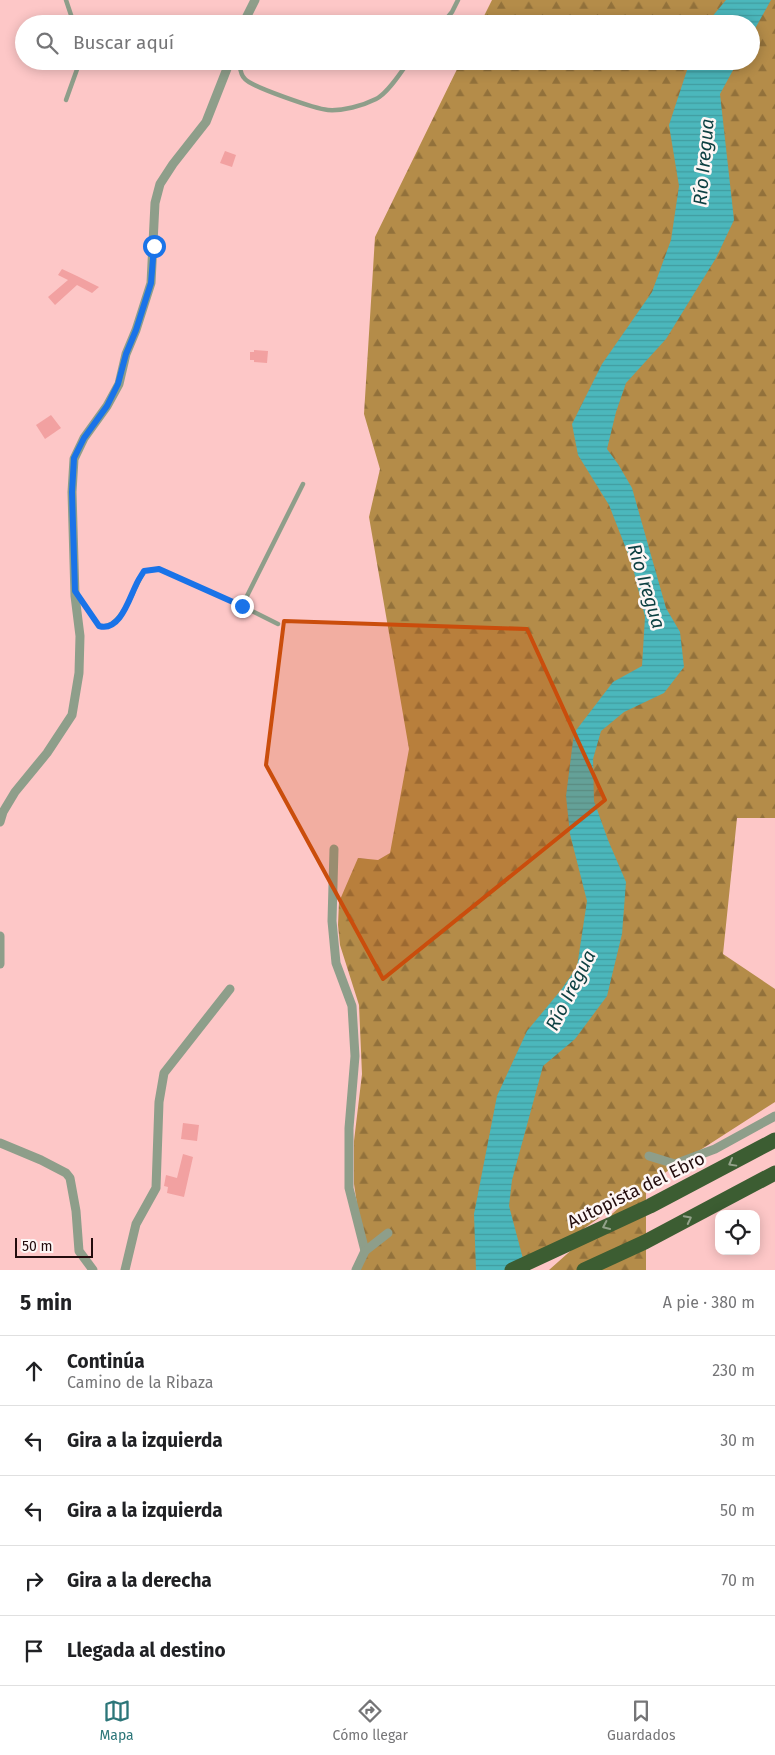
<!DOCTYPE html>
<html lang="es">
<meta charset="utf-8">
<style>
body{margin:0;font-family:"Fira Sans",sans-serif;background:#f6f6f6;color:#202124}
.controls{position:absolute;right:15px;bottom:15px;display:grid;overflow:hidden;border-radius:10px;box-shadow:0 2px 12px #0003}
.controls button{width:45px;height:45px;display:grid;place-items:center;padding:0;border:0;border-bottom:1px solid #e0e0e0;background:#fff;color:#202124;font:25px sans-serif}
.scale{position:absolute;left:15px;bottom:12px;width:78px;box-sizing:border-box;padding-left:5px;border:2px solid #230c0d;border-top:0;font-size:14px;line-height:18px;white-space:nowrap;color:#230c0d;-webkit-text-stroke:4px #fdf6f5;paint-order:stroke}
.stop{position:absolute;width:15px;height:15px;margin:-11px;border:4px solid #1a73e8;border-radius:50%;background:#fff}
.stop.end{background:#1a73e8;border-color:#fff;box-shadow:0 1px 5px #0008}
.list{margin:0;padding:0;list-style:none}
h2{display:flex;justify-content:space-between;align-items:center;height:65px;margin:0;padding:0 20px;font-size:21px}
h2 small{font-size:16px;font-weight:400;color:#757577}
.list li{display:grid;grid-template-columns:32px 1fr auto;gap:15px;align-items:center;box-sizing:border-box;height:70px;padding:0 20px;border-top:1px solid #e0e0e0}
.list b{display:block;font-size:19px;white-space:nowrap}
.list p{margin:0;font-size:16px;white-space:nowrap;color:#757577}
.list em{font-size:16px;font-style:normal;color:#757577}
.icon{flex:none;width:28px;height:28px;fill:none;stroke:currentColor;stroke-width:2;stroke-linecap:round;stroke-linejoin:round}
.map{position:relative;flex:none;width:775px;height:1270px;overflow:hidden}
.search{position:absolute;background:#fff;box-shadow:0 2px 12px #0003;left:15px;right:15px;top:15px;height:55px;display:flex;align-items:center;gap:12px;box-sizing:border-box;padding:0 18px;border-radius:28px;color:#757577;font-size:19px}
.sheet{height:415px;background:#fff}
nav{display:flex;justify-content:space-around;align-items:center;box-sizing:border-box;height:70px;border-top:1px solid #e0e0e0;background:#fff;font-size:14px;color:#757577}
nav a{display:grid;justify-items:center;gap:2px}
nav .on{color:#2c7679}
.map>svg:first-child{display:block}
.forest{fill:url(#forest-firs)}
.water{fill:url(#water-rules)}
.building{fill:#f2a1a1}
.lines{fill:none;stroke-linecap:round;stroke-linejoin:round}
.service{stroke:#8e9e8a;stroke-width:4.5}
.minor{stroke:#8e9e8a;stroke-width:9}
.motorway{stroke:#3c5d32;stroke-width:15}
.oneway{stroke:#93a28a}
.route{stroke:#1a73e8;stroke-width:6}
.marked{fill:#ca4d0c;fill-opacity:0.2;stroke:#ca4d0c;stroke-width:4;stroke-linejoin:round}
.labels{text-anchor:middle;stroke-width:5;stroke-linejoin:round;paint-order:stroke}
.street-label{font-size:18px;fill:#230c0d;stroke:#fdf6f5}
.water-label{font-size:19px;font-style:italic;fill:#0c3f41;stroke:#fdf6f5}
</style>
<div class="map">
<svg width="775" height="1270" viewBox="0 0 775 1270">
<defs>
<pattern id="forest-firs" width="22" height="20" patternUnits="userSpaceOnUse" patternTransform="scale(1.25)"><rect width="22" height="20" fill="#b48c49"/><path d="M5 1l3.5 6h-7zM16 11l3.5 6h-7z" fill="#92713b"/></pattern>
<pattern id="water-rules" width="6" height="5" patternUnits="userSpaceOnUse" patternTransform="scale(1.25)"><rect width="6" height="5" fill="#4bb7bc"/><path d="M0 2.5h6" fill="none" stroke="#419ca0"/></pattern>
</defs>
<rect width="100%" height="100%" fill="#fdc7c7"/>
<polygon class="forest" points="492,0 775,0 775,818 737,818 723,954 775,989 775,1102 646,1185 646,1270 549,1270 640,1189 525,1270 358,1270 365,1258 354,1184 354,1141 362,1074 359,1005 340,945 338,925 339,902 358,858 378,860 390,853 409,749 369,517 380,469 364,414 375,237 461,61 751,61 751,24 480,24"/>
<g class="water">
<polygon points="726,0 771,0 751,36 751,24 706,24"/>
<polygon points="690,61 738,61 720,94 734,220 716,258 666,339 626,383 616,412 607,449 618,464 632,488 666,608 680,632 684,667 664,693 624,712 601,731 593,759 594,801 608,840 626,882 622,934 607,996 575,1039 543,1066 512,1180 509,1206 526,1270 476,1270 474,1214 497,1096 527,1031 561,990 577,967 587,901 570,834 566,796 574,733 613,682 642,666 645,617 632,564 609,505 578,455 572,424 602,364 652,292 671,240 679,186 669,125"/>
</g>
<g class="building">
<polygon points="225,151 236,155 232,167 220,163"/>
<polygon points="62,269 77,276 99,287 92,293 77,285 55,305 48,297 68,280 58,275"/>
<polygon points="254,350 268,351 267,363 254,362 254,360 250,360 250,352 254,352"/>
<polygon points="51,415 61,428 45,439 36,425"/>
<polygon points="183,1123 199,1125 197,1141 181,1139"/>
<polygon points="183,1154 193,1157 184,1197 167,1193 168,1187 164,1186 166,1175 177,1178"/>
</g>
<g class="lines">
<g class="service">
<polyline points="66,0 74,24"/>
<polyline points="442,24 452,12 458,0"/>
<path d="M239,61c1,6 1,14 6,18 7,8 71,30 83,31 15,1 34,-4 48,-11 12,-6 25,-27 33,-38"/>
<polyline points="66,100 80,61"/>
<path d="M77,594l22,32c22,6 35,-39 45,-55l15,-2 83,37 61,-122"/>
<polyline points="242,606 278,624"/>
</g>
<g class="minor">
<polyline points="243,24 255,0"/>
<polyline points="0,822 3,812 15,792 47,753 72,715 79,673 80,636 75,596 72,492 74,459 84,438 107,406 119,384 126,354 136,330 151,283 155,203 160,184 173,164 206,122 230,61"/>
<polyline points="334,849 332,921 336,963 352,1006 355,1056 349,1128 349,1188 365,1251"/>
<polyline points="0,936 0,964"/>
<polyline points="0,1143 41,1160 66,1173 70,1178 76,1211 79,1251 93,1270"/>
<polyline points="649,1156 675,1164 715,1149 775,1116"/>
<polyline points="125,1270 136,1224 156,1188 159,1102 164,1073 230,989"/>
<polyline points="356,1270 365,1251 388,1233"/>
</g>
<g class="motorway">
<polyline points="512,1270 650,1206 775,1140"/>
<polyline points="584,1270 645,1242 775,1173"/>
</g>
</g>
<defs><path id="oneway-chevron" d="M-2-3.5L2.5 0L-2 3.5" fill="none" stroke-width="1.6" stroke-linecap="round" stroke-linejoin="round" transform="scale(1.25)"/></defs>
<g class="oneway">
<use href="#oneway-chevron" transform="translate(732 1163) rotate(151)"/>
<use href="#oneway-chevron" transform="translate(688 1219) rotate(-27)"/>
<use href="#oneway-chevron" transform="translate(606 1226) rotate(155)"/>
</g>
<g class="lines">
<path class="route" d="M154,246l-3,37 -15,47 -10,24 -8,30 -11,22 -23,32 -10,20 -2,34 3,99 24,35c21,6 30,-27 37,-41 2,-5 5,-9 8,-14l15,-2 83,37"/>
</g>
<path class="marked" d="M284,621l243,8 78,171 -222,179 -117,-214z"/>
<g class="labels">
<g class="street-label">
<text transform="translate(636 1190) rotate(-26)" y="6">Autopista del Ebro</text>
</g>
<g class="water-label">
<text transform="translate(703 162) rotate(-85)" y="7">Río Iregua</text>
<text transform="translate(647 586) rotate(73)" y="7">Río Iregua</text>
<text transform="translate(570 990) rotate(-63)" y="7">Río Iregua</text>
</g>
</g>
</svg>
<div class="controls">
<button><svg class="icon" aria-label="locate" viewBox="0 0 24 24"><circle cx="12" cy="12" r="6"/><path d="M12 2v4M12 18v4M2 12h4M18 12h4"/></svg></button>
</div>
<div class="scale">50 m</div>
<div class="stop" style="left:154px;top:246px"></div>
<div class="stop end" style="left:242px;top:606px"></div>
<div class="search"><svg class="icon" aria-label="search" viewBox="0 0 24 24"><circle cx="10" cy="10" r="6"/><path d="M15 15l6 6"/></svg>Buscar aquí</div>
</div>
<section class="sheet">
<h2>5 min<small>A pie · 380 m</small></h2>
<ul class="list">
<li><svg class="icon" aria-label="ahead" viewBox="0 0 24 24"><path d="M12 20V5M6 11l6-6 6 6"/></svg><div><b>Continúa</b><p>Camino de la Ribaza</p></div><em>230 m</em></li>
<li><svg class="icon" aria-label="left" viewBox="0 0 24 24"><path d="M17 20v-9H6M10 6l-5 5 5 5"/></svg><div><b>Gira a la izquierda</b></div><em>30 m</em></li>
<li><svg class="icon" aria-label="left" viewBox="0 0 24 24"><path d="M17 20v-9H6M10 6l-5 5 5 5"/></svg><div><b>Gira a la izquierda</b></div><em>50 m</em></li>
<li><svg class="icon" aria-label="right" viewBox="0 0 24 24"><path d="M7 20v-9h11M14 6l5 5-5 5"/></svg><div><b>Gira a la derecha</b></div><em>70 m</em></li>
<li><svg class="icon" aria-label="arrive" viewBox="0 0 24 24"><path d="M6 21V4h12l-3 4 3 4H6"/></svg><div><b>Llegada al destino</b></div></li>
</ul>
</section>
<nav>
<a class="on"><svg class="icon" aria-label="map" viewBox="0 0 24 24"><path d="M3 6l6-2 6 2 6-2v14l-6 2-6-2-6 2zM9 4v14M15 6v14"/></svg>Mapa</a>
<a><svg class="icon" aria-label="directions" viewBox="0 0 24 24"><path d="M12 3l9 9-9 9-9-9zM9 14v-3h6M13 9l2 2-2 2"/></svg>Cómo llegar</a>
<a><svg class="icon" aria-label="saved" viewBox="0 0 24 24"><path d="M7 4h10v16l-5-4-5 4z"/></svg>Guardados</a>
</nav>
